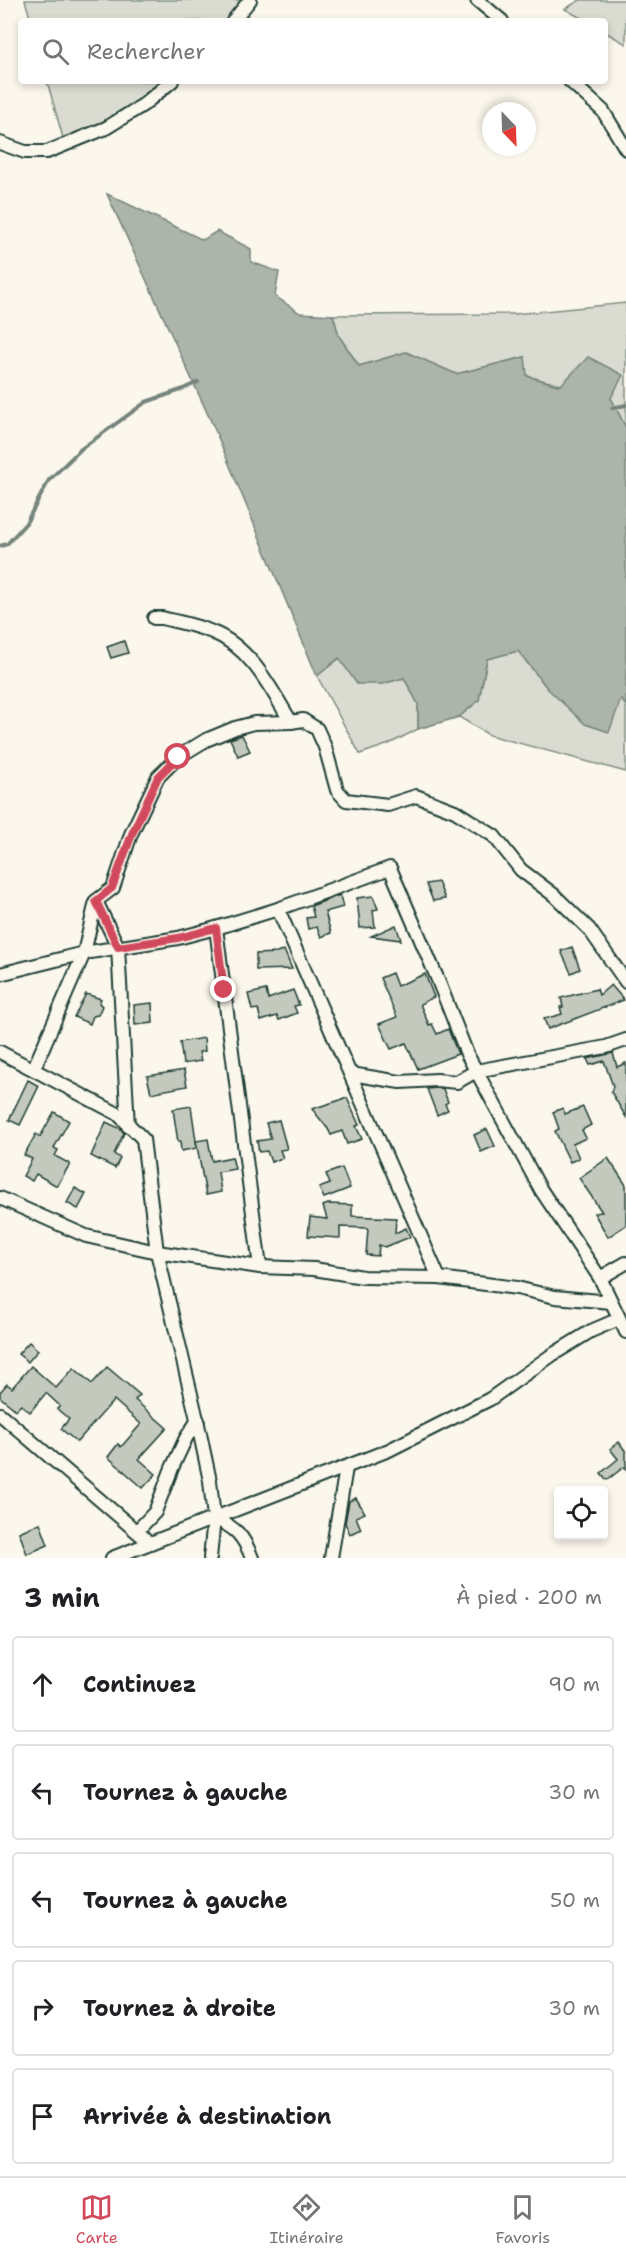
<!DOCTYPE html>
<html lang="fr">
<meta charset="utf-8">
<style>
body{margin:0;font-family:"Shantell Sans",sans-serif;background:#f2f2f2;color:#202124}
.controls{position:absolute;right:18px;bottom:18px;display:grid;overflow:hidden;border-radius:6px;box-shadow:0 3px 9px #0003}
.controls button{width:54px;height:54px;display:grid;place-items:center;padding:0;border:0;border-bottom:2px solid #e0e0e0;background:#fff;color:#202124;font:30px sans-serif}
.compass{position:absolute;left:482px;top:102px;width:54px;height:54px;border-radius:50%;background:#fff;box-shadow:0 3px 9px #0003;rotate:157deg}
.stop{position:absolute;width:18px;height:18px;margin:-14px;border:4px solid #d1495b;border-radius:50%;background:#fff}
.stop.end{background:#d1495b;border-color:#fff;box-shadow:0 2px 6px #0008}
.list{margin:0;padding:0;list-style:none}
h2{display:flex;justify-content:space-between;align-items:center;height:78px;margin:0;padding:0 24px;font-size:26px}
h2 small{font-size:20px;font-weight:400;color:#757577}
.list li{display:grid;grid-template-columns:39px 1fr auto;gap:18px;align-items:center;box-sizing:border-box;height:96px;margin:0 12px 12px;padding:0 12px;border:2px solid #e0e0e0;border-radius:6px}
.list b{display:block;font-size:22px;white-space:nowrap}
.list em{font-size:20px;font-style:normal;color:#757577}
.icon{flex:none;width:33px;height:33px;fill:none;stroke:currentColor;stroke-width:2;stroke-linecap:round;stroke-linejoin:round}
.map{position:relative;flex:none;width:626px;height:1558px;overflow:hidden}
.search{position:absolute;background:#fff;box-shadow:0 3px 9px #0003;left:18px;right:18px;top:18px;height:66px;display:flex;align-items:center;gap:15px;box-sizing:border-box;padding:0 21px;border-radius:6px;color:#757577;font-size:22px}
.sheet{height:618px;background:#fff}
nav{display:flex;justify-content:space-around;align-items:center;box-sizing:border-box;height:84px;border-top:2px solid #e0e0e0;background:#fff;font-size:16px;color:#757577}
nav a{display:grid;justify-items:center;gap:3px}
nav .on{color:#d1495b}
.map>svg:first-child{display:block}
.green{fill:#dbdcd1;stroke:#7d8c82;stroke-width:1.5}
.water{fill:#adb4aa;stroke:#74847b;stroke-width:1.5}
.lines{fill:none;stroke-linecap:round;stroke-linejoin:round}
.stream{stroke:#74847b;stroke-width:4}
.building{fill:#c4c9be;stroke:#1f3d34;stroke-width:1.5}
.minor-casing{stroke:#1f3d34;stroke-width:16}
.minor{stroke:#fbf7ec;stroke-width:12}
.route{stroke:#d1495b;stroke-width:8}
</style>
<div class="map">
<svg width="626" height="1558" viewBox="0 0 626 1558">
<rect width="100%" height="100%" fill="#fbf7ec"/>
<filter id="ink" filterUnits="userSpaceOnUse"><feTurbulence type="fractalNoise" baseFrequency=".0167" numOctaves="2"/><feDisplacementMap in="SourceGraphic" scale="12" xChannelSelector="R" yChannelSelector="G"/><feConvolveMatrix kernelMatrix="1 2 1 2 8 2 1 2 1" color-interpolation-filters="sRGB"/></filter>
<g filter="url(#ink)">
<g class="green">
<polygon points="25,0 248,0 229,21 31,21"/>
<polygon points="580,0 626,0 626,44 605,32 605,21 586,21 565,9"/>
<polygon points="47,81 170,81 65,145"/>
<polygon points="626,303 626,428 611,398 527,376 524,357 456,374 406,352 359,366 339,336 333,315 514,314"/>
<polygon points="518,651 548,689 621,698 626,706 626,772 489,735 459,717 479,700 487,659"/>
<polygon points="340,658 382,684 404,678 418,704 418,729 389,744 360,754 317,676"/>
</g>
<polygon class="water" points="107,194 203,240 217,231 251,249 251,262 279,272 275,296 300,313 333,315 339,336 359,366 406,352 456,374 525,357 527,376 560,386 588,357 623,375 611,398 626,428 626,706 621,699 609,732 585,724 548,689 518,651 487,659 479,700 459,717 418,729 418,704 404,678 382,684 357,684 339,658 317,676 215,430"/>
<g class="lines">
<g class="stream">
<polyline points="612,408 626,405"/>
<polyline points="0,546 7,544 26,523 49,480 81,449 146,402 181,390 198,382"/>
</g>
</g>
<g class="building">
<polygon points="124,641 128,653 111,658 107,647"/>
<polygon points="242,735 250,751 238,756 230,739"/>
<polygon points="438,882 445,899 433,901 426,884"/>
<polygon points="340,895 343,907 325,912 331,933 321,937 317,927 308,929 306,918 314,917 311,906"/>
<polygon points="373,896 378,909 373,910 375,927 360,928 357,898"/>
<polygon points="396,925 401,940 371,936"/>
<polygon points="572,947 580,969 571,973 561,951"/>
<polygon points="284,950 292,969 256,970 256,954 277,953"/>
<polygon points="392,973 397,986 425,974 434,997 420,1004 429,1025 432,1024 437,1034 448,1029 458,1054 418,1069 406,1043 391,1049 379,1024 397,1017 380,978"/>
<polygon points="611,985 624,1000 548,1029 544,1019 562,1014 560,1007 563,1007 561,998 597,989 599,995"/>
<polygon points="266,990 268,999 293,990 299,1005 294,1006 297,1013 279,1020 277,1016 261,1021 258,1009 252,1010 248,994"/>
<polygon points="86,994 101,999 99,1003 102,1006 98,1015 93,1016 90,1024 74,1017"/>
<polygon points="152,1003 153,1023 135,1025 134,1005"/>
<polygon points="204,1038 205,1051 199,1052 201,1061 183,1064 180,1042"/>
<polygon points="613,1053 617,1067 626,1063 626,1117 611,1092 613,1086 604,1061 590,1065 587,1059"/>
<polygon points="184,1070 187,1086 151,1093 147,1076"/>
<polygon points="28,1080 39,1086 20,1125 9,1120"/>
<polygon points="437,1088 443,1089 448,1102 445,1104 448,1110 437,1115 427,1089"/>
<polygon points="347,1098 359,1125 356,1126 362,1139 347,1144 342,1131 331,1135 328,1129 312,1109"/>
<polygon points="191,1106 197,1148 181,1151 180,1141 178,1142 173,1109"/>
<polygon points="583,1107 591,1125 582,1130 586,1138 573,1144 579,1158 570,1162 555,1131 559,1129 553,1112 563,1108 565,1114"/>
<polygon points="54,1112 69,1121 54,1148 58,1150 55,1156 70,1164 57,1186 36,1174 32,1181 23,1176 32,1159 24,1155 36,1134 40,1137"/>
<polygon points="279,1120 287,1149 280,1150 283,1158 271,1162 267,1151 259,1152 257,1141 271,1139 266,1123"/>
<polygon points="106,1122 121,1129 124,1133 114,1154 120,1158 115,1168 91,1156"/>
<polygon points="487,1129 495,1146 481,1152 474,1135"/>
<polygon points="208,1139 212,1161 232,1157 235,1169 218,1172 221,1192 206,1195 196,1141"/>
<polygon points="608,1158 626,1185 626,1225 608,1237 594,1213 602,1212 579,1178"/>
<polygon points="342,1168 350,1188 324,1198 319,1188 330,1184 326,1174"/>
<polygon points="75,1188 86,1194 78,1209 67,1203"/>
<polygon points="328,1204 352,1205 352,1216 396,1218 395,1233 406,1228 410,1237 385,1247 379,1245 378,1256 366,1255 368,1228 340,1227 340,1238 308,1236 310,1217 327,1219 323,1206"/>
<polygon points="29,1342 38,1350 28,1362 18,1354"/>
<polygon points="31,1366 56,1388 74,1368 92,1384 107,1367 140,1395 135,1400 167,1428 139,1459 156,1474 143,1488 108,1457 118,1444 121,1447 141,1424 114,1400 77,1442 61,1429 69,1419 57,1409 60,1406 46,1393 30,1412 21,1405 16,1410 0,1397 0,1392 7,1384 12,1388"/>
<polygon points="619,1442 626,1452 626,1470 624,1467 607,1480 601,1473 618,1459 610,1449"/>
<polygon points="356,1498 365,1513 356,1517 361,1529 350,1534 345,1523 349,1501"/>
<polygon points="40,1523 48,1545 27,1554 19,1532"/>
</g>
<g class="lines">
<defs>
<g id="minor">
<polyline points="477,0 502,21"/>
<polyline points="233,21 250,0"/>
<polyline points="570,81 603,111 626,149"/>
<polyline points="0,143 25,152 47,152 106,128 143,105 172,81"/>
<path d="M154,618h8c16,4 34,7 50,14 39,15 59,57 79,90l12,-2 14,9 8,18 12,43 9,10 42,5 28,-9 39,15 39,25 27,34 33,25 35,34 37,53"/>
<polyline points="96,901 118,947 128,1126"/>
<polyline points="278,909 439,1278"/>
<polyline points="216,928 260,1267"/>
<polyline points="0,974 84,953 178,938 216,928 278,909 390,868 438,980 467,1054 541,1190 600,1278 626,1332"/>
<polyline points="0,1052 118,1114 143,1139 157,1252 196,1415 210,1481 214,1518 210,1558"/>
<polyline points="34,1068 84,953 96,901 113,888 131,834 158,777 178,757 206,740 235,728 254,723 291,722"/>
<polyline points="351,1074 400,1082 437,1080 457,1082 476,1071 606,1047 626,1040"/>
<polyline points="0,1198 86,1236 157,1252 260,1267 314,1269 363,1277 439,1278 517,1288 555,1297 611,1302"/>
<polyline points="600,1278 626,1263"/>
<polyline points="0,1414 150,1543"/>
<path d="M214,1518c22,10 29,17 38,40"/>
<polyline points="137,1531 155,1512 172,1468 186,1438 198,1420"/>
<polyline points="112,1558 389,1450 490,1399 552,1355 591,1331 619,1319"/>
<polyline points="331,1558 346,1468"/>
</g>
</defs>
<use href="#minor" class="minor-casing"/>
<use href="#minor" class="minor"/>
</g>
</g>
<g class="lines" filter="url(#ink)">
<polyline class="route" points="178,757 158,777 132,834 112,888 96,901 118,947 178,938 216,928 224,990"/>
</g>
</svg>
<div class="controls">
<button><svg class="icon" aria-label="locate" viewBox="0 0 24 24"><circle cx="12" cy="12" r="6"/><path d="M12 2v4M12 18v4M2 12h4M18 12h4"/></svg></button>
</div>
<svg class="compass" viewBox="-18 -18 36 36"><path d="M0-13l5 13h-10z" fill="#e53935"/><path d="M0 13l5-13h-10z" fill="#757577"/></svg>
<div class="stop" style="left:178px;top:757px"></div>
<div class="stop end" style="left:224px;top:990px"></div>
<div class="search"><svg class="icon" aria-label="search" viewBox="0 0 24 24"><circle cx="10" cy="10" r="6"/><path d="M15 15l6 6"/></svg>Rechercher</div>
</div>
<section class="sheet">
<h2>3 min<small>À pied · 200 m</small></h2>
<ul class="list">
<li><svg class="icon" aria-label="ahead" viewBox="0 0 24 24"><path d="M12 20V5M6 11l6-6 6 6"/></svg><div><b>Continuez</b></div><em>90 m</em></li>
<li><svg class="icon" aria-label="left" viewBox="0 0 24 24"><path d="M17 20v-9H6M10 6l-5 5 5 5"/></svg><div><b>Tournez à gauche</b></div><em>30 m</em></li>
<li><svg class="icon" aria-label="left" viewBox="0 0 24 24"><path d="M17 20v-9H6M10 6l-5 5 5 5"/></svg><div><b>Tournez à gauche</b></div><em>50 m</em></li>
<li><svg class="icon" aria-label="right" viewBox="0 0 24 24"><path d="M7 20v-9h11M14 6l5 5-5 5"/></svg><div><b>Tournez à droite</b></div><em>30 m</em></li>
<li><svg class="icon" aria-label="arrive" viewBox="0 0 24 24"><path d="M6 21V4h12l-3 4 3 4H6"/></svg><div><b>Arrivée à destination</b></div></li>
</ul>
</section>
<nav>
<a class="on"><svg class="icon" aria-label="map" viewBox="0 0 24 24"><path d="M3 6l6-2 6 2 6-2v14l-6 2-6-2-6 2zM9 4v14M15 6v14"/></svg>Carte</a>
<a><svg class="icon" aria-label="directions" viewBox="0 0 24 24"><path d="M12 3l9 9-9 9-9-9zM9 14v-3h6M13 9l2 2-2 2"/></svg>Itinéraire</a>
<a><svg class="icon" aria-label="saved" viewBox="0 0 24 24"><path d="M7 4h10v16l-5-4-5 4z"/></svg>Favoris</a>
</nav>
